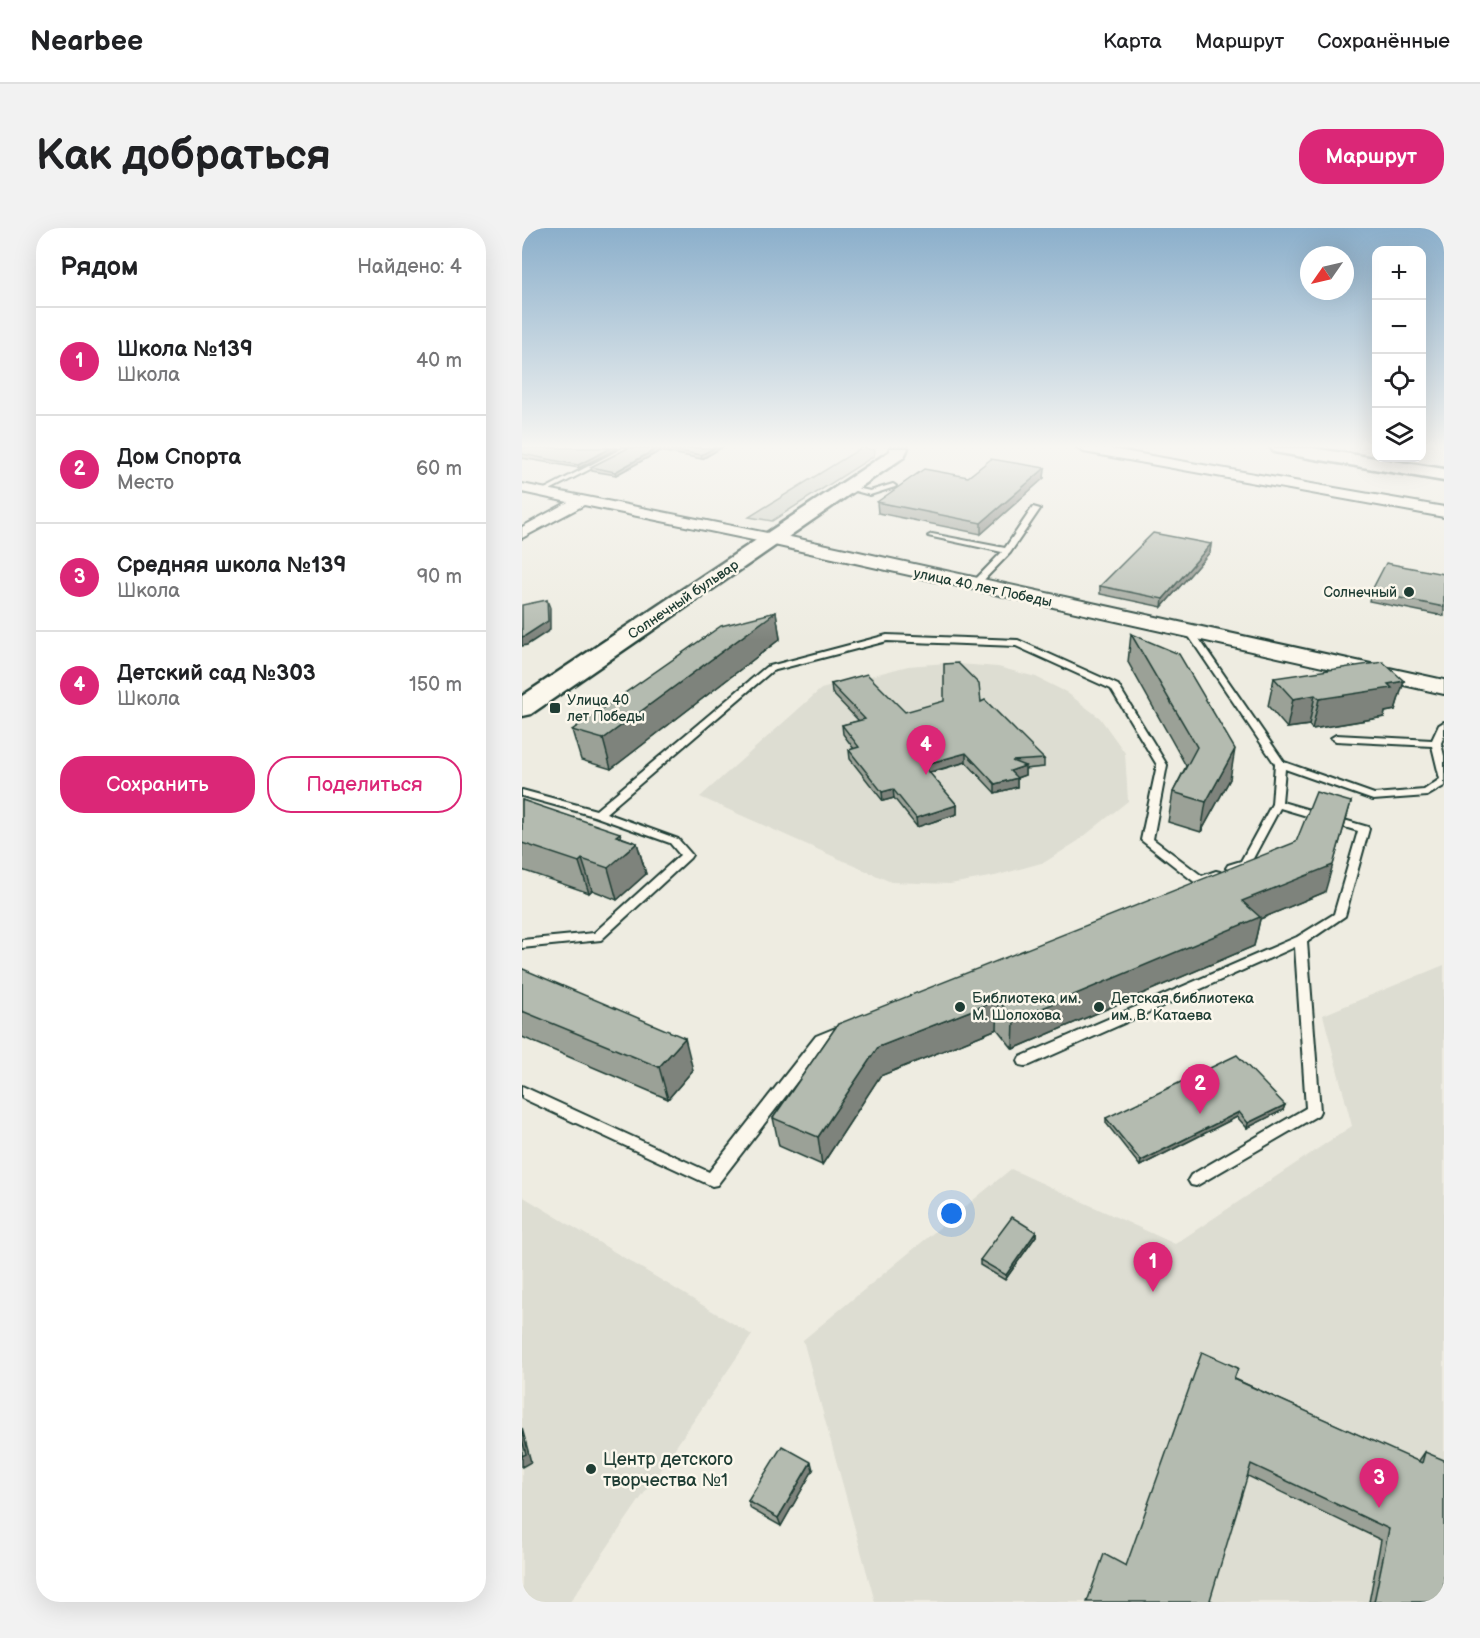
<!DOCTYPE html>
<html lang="ru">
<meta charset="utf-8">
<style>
body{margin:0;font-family:"Balsamiq Sans",sans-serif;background:#f2f2f2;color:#202124}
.controls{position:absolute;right:18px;top:18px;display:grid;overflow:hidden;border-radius:12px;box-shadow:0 6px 24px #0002}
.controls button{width:54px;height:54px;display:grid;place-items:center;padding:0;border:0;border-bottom:2px solid #e0e0e0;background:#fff;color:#202124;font:30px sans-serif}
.compass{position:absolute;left:778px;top:18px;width:54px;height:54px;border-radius:50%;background:#fff;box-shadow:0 6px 24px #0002;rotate:236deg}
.you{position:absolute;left:430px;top:986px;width:21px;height:21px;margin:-15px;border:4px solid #fff;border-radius:50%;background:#1a73e8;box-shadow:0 0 0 9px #1a73e833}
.badge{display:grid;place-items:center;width:39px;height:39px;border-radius:50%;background:#db2777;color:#fff;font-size:20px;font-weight:700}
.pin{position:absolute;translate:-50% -50px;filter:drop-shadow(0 2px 3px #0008)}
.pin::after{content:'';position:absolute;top:32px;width:21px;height:18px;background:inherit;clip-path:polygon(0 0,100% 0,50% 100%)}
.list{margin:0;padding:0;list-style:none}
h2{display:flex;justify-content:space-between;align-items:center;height:78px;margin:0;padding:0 24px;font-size:26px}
h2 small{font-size:20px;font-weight:400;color:#757577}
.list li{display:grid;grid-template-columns:39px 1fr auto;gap:18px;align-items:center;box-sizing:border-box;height:108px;padding:0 24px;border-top:2px solid #e0e0e0}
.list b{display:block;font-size:22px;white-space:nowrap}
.list p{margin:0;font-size:20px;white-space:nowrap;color:#757577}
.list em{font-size:20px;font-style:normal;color:#757577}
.actions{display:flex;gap:12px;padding:18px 24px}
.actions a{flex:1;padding:14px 0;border:2px solid #db2777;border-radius:24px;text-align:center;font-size:21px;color:#db2777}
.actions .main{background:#db2777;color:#fff}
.icon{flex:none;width:33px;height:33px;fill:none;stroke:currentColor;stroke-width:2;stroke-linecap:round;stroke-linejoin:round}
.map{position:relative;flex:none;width:922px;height:1374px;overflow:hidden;border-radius:24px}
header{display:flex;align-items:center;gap:36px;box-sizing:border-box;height:84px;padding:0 30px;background:#fff;border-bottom:2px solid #e0e0e0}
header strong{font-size:28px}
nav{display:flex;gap:33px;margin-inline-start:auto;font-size:21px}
.intro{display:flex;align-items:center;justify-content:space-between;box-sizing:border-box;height:144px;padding:0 36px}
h1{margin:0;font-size:42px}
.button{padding:15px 27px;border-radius:24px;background:#db2777;color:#fff;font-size:21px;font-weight:700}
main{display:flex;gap:36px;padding:0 36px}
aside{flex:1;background:#fff;border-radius:24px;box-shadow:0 6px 24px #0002}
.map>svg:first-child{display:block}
.built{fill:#ddddd2}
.green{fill:#cbcfc4;stroke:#75867c;stroke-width:1.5}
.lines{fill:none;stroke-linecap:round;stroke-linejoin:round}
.service-casing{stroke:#1f3d34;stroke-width:4}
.minor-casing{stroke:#1f3d34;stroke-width:4}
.tertiary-casing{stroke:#1f3d34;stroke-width:4}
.secondary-casing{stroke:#1f3d34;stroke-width:5}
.primary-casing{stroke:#1f3d34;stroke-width:5}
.service{fill:#fbf7ec;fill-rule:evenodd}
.minor{fill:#fbf7ec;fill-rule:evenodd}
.tertiary{fill:#fbf7ec;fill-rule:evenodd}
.secondary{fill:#fbf7ec;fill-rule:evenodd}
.primary{fill:#fbf7ec;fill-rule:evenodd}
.wall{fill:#9ba197;stroke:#1f3d34;stroke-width:1.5}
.shaded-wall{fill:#7e837b;stroke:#1f3d34;stroke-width:1.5}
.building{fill:#b4bbb0;stroke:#1f3d34;stroke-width:1.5}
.poi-dot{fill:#1f3d34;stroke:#fbf7ec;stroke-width:2}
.labels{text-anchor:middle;stroke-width:5;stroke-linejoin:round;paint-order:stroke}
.far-street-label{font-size:14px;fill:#1f3d34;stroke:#fbf7ec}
.far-poi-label{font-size:14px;fill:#1f3d34;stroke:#fbf7ec;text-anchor:end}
.poi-label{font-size:15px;fill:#1f3d34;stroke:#fbf7ec;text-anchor:start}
.near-poi-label{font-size:18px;fill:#1f3d34;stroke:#fbf7ec;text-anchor:start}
</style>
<header>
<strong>Nearbee</strong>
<nav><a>Карта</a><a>Маршрут</a><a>Сохранённые</a></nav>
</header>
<div class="intro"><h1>Как добраться</h1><a class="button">Маршрут</a></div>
<main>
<aside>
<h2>Рядом<small>Найдено: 4</small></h2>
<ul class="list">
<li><span class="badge">1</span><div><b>Школа №139</b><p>Школа</p></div><em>40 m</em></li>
<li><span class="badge">2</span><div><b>Дом Спорта</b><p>Место</p></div><em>60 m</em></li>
<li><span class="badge">3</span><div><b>Средняя школа №139</b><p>Школа</p></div><em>90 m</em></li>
<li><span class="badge">4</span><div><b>Детский сад №303</b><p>Школа</p></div><em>150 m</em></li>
</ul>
<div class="actions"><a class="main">Сохранить</a><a>Поделиться</a></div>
</aside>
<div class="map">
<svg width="922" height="1374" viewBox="0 0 922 1374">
<rect width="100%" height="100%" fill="#eeece1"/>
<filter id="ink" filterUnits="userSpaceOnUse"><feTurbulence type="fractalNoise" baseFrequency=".0167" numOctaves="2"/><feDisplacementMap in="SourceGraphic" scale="12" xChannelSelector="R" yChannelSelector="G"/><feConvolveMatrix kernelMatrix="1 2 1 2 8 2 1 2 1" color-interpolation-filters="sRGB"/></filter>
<g filter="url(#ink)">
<g class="built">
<polygon points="424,435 476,439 514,449 544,464 578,490 603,525 606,573 556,613 523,634 473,648 428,656 369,654 178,569 299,461 386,438"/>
<polygon points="922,737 922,1374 353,1374 281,1112 489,941 653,1016 830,898 801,787"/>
<polygon points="0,968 230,1107 48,1374 0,1374"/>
</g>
<polygon class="green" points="339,220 353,222 352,228 250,293 227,289"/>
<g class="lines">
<defs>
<g id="service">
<polygon points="101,220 109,220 22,265 17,264"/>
<polygon points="371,256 374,258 373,259 348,267 322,260 325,258 348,263"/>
<polygon points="511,279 518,281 488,325 455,359 448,357 480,324 406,308 410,306 483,320"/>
<polygon points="668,401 671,402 762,534 852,566 902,562 918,551 910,518 814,513 809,510 814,507 910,512 917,497 922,494 922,508 919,515 922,528 922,558 905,568 851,572 763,541 760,574 846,599 847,601 823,688 785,714 798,883 796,887 674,958 669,957 666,952 669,947 784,880 773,719 508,837 503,838 498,837 496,833 498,829 775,709 812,686 836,603 758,580 727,638 710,644 704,640 706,637 719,633 750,576 753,536 664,404"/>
<polygon points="365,407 496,412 596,457 645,537 631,611 680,648 694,643 698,644 700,647 698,650 679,657 675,656 619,612 635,537 589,461 494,418 365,413 250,443 84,585 156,611 170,627 168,630 79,712 0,720 0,712 72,705 158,627 148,615 72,588 0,568 0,562 74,582 244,439"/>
<polygon points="321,797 326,798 328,802 326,806 304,816 195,957 190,958 0,870 0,858 187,944 294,808"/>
</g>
<g id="minor">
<polygon points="555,220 584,220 922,279 922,289 562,224"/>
<polygon points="0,256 250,306 258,311 250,316 62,277 0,310 0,299 46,274 0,264"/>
</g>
<polygon id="tertiary" points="250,305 922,452 922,466 243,315 240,311 243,307"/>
<polygon id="secondary" points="368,220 386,220 382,229 9,486 0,488 0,468 368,223"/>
<polygon id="primary" points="749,220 790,220 922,241 922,253 758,225 752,224"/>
</defs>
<use href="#service" class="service-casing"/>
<use href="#minor" class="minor-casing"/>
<use href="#tertiary" class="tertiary-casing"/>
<use href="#secondary" class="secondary-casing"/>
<use href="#primary" class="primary-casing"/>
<use href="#service" class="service"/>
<use href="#minor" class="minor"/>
<use href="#tertiary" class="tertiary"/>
<use href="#secondary" class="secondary"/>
<use href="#primary" class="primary"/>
</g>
<g class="wall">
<polygon points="0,220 96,220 57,240 0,230"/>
<polygon points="106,220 199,220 180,231 138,223 94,247 70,243 69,239"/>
<polygon points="523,240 522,250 459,306 356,285 355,274"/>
<polygon points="689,316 688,324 640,379 578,366 578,358"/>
<polygon points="922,346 922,388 847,373 849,364"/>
<polygon points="254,384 258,411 89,541 59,532 50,502"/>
<polygon points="609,406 708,551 679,604 646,594 651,564 664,538 606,434"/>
<polygon points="752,450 882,453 873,482 863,484 862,489 790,501 787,497 765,500 746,478"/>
<polygon points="309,456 383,484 459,474 522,531 522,539 503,541 503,547 495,550 495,559 473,565 444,534 407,545 435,577 435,586 395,599 372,570 361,573 328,531 327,522 332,521 321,506 320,497 337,493 310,465"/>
<polygon points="0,572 115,615 124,646 95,672 70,662 67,665 0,642"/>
<polygon points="803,664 738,691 732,718 491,821 475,801 358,848 300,937 257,918 251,890 316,796"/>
<polygon points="0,741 171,842 146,871 0,809"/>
<polygon points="763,877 761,882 725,900 715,889 618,938 584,895 584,890"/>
<polygon points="514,1004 514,1008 483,1052 458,1037 458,1032"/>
<polygon points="713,1151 896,1234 903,1224 920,1374 847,1374 859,1312 726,1248 604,1338"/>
<polygon points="291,1242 259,1298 229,1281 226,1273"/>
</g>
<g class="shaded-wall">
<polygon points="89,220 96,220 57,240 56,237"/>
<polygon points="136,220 138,220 138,223 94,247 93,244"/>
<polygon points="192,220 199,220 180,231 179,227"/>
<polygon points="523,240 522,250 459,306 459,295"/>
<polygon points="689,316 688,324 640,379 641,371"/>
<polygon points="25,372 28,380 28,402 5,417 0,418 0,409"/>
<polygon points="254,384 258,411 89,541 81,511"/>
<polygon points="882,453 873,482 863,484 862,489 790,501 797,471 866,456"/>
<polygon points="793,467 787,497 765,500 771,471"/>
<polygon points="713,521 708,551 679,604 684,574"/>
<polygon points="444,525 444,534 401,546 401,537"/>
<polygon points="503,538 503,547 488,552 488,543"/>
<polygon points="495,550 495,559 473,565 473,556"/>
<polygon points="371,561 372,570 361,573 360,564"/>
<polygon points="829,574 803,664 738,691 732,718 491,821 492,792 720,673"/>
<polygon points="435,577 435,586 395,599 394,590"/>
<polygon points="98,605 104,625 115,615 124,646 95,672 86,640 94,608"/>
<polygon points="60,631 70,662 67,665 57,634"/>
<polygon points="476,772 475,801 358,848 300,937 296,909 356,819"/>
<polygon points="163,810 171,842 146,871 137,839"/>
<polygon points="763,877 761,882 725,900 726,895"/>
<polygon points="717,884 715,889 618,938 619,933"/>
<polygon points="514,1004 514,1008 483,1052 484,1047"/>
<polygon points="0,1200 9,1234 0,1239"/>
<polygon points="289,1234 291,1242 259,1298 256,1290"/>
</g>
<g class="building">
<polygon points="0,220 89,220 56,237 0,226"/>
<polygon points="106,220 136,220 93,244 69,239"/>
<polygon points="142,220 192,220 179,227"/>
<polygon points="469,231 523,240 459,295 355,274 402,241 446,249"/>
<polygon points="631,305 689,316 641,371 578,358"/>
<polygon points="864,335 922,346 922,379 849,364"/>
<polygon points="25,372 26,393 3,408 0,409 0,377"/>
<polygon points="254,384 81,511 50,502 199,398"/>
<polygon points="609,406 657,426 713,521 684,574 651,564 675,519"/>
<polygon points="861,434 882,453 866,456 870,460 797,471 793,467 771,471 752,450"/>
<polygon points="436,435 457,456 459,474 463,472 522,531 490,533 503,538 488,543 495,550 473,556 444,525 401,537 435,577 394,590 371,561 360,564 327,522 337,519 320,497 343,491 309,456 345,446 383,484 422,473 422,436"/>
<polygon points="794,564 829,574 811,637 720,673 738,689 492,792 476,772 356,819 296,909 251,890 316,796 774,614"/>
<polygon points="0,572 98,605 94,608 115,615 86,640 60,631 57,634 0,615"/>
<polygon points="0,741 1,741 163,810 137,839 0,783"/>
<polygon points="715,827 763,877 726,895 717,884 619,933 584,890"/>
<polygon points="490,989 514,1004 484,1047 458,1032"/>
<polygon points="680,1124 716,1140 712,1151 900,1235 903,1224 922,1232 922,1362 920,1374 852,1374 867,1301 729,1236 688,1372 692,1374 565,1374 582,1326 604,1338"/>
<polygon points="0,1211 4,1226 0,1228"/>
<polygon points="260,1218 289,1234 256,1290 226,1273"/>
</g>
</g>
<linearGradient id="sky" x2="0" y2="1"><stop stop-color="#8bafcb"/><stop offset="0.53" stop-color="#f7f6f2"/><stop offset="1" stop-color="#f7f6f2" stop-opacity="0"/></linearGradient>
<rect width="922" height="412" fill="url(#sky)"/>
<g class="poi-dot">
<circle cx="887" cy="364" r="6"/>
<rect x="27" y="474" width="12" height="12" rx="3"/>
<circle cx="438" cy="779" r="6"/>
<circle cx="577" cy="779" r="6"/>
<circle cx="69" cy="1241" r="6"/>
</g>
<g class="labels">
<g class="far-street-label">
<text transform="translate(461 359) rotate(12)" y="5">улица 40 лет Победы</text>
<text transform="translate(161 371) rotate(-34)" y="5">Солнечный бульвар</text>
</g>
<g class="far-poi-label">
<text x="875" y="369">Солнечный</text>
<text x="45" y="477" text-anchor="start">Улица 40<tspan x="45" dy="16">лет Победы</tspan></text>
</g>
<g class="poi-label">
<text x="450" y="775">Библиотека им.<tspan x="450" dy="17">М. Шолохова</tspan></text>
<text x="589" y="775">Детская библиотека<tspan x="589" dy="17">им. В. Катаева</tspan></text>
</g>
<g class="near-poi-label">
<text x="81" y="1237">Центр детского<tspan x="81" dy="21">творчества №1</tspan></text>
</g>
</g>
</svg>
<div class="controls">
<button>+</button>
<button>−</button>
<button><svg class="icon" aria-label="locate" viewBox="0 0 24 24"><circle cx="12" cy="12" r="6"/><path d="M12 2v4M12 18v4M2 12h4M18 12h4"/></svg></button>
<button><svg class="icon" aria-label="layers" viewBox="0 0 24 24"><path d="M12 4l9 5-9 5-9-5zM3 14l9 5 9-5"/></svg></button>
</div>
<svg class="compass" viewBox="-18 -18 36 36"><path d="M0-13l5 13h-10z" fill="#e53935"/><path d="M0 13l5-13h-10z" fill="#757577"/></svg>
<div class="you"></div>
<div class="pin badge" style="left:631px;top:1064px">1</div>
<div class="pin badge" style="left:678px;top:886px">2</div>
<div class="pin badge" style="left:857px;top:1280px">3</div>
<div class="pin badge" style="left:404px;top:547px">4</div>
</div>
</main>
